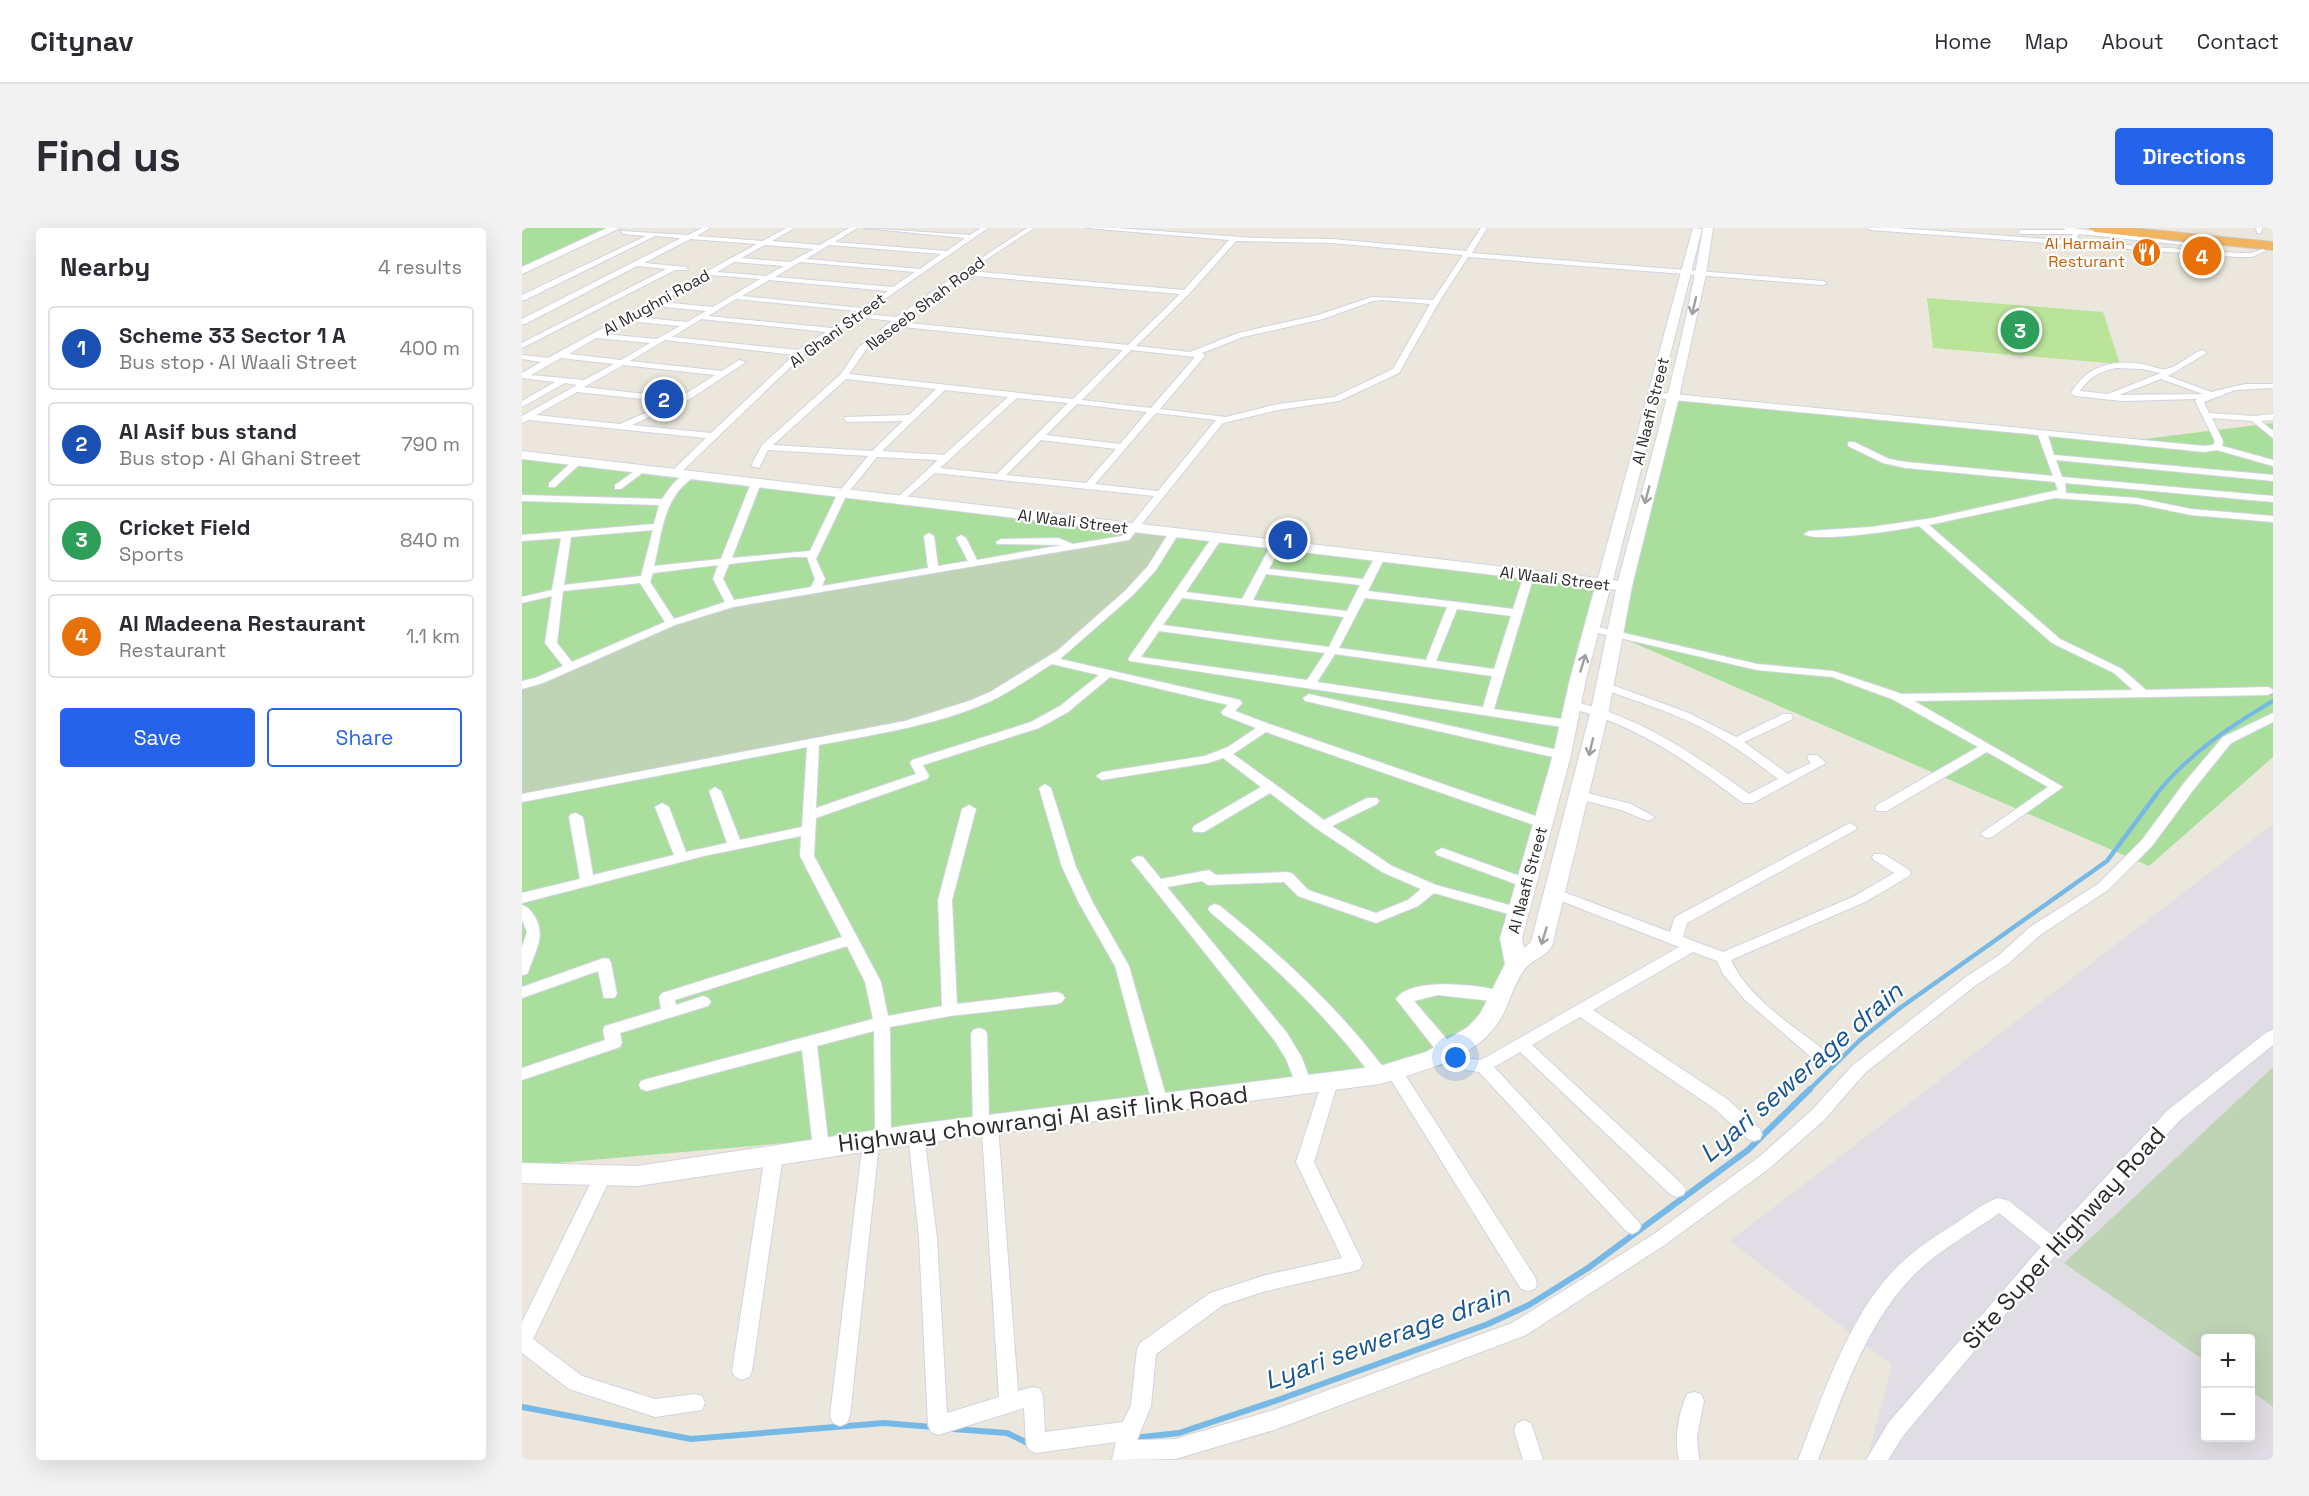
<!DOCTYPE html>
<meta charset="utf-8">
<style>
body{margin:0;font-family:"Space Grotesk",sans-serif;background:#f2f2f3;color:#2b2b33}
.controls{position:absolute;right:18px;bottom:18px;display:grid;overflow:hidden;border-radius:6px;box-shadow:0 6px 24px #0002}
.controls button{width:54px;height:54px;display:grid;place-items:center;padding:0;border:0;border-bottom:2px solid #e1e1e2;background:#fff;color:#2b2b33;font:30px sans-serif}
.you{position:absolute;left:934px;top:830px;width:21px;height:21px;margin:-15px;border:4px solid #fff;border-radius:50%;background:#1a73e8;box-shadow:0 0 0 9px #1a73e833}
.badge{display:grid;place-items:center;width:39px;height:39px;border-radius:50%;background:#2563eb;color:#fff;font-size:20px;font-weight:700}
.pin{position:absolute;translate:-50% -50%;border:3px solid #fff;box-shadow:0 2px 6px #0006}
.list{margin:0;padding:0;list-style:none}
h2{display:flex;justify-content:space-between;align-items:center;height:78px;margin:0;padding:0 24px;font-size:26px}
h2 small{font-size:20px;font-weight:400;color:#7c7c81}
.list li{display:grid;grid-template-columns:39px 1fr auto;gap:18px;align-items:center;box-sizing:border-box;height:84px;margin:0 12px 12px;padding:0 12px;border:2px solid #e1e1e2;border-radius:6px}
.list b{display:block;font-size:22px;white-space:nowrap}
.list p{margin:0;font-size:20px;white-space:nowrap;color:#7c7c81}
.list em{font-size:20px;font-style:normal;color:#7c7c81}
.actions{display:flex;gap:12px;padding:18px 24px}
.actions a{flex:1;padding:14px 0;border:2px solid #2563eb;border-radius:6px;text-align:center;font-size:21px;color:#2563eb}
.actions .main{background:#2563eb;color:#fff}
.map{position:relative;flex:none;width:1751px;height:1232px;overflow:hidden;border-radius:6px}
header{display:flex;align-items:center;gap:36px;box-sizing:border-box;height:84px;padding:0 30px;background:#fff;border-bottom:2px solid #e1e1e2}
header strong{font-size:28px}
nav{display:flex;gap:33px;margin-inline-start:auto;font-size:21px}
.intro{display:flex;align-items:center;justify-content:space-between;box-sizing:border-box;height:144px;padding:0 36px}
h1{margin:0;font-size:42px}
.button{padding:15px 27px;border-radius:6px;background:#2563eb;color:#fff;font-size:21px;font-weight:700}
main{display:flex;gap:36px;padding:0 36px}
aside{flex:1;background:#fff;border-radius:6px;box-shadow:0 6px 24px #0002}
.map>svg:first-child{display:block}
.industrial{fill:#e0dde4;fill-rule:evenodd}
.green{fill:#aade9c}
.cemetery{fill:#bfd3b5}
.pitch{fill:#bae499}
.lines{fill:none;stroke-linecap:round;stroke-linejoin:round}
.stream-far2{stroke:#76b9e6;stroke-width:4}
.stream-far1{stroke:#76b9e6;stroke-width:4.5}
.stream{stroke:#76b9e6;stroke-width:6}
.street-casing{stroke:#d2d3e1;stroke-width:2}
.secondary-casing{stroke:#d2d3e1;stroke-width:2}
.highway-casing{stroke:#c8c8c8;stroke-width:2}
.street{fill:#fff;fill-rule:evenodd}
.secondary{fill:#fff;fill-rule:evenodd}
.highway{fill:#f3b45f;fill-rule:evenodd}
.oneway{stroke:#9f9f9f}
.labels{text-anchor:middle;stroke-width:4.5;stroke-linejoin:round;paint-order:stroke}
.far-food-label{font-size:16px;fill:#c56008;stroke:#fff;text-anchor:end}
.far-street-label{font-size:16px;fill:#2a2a2a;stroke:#fff}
.near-street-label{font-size:24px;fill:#2a2a2a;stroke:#fff}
.near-water-label{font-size:26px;font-style:italic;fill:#165691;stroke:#fff}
</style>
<header>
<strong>Citynav</strong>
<nav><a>Home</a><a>Map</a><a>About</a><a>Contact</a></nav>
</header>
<div class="intro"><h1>Find us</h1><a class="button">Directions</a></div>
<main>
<aside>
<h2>Nearby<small>4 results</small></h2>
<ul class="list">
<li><span class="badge" style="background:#1a4fb4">1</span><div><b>Scheme 33 Sector 1 A</b><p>Bus stop · Al Waali Street</p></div><em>400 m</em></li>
<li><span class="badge" style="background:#1a4fb4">2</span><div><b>Al Asif bus stand</b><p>Bus stop · Al Ghani Street</p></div><em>790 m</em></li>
<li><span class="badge" style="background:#2e9e5b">3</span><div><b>Cricket Field</b><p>Sports</p></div><em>840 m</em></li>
<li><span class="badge" style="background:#e8710a">4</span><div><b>Al Madeena Restaurant</b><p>Restaurant</p></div><em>1.1 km</em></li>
</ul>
<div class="actions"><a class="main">Save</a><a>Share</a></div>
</aside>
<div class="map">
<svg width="1751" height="1232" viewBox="0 0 1751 1232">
<rect width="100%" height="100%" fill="#ebe7dc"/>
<path class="industrial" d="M1751,596v636h-406l25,-95 -162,-124zM1684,1110h44v100h-44z"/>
<g class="green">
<polygon points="0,0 93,0 0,43"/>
<polygon points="1151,169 1606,213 1751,195 1751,529 1627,638 1091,406"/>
<polygon points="0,227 1081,356 978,768 937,836 459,898 0,938"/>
</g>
<g class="cemetery">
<path d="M612,303l42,5 -22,35 -23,26 -68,60 -67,42 -51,19 -37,10 -386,74v-113l18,-5c63,-28 125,-59 192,-76l395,-67z"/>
<polygon points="1751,839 1751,1179 1729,1163 1728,1110 1684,1110 1683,1133 1542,1035"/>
</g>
<polygon class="pitch" points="1405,70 1581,84 1598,136 1411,120"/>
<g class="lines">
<path class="stream-far2" d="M1633,568c32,-41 74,-69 118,-95"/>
<polyline class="stream-far1" points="1287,862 1338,812 1378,780 1585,633 1634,567"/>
<g class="stream">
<polyline points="0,1179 169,1211 362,1195 411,1199"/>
<polyline points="431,1201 485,1205 510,1217"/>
<polyline points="611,1210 657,1205 753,1173 966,1096 1007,1077 1066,1040 1226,922 1288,861"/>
</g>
<defs>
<g id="street">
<path d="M180,0h8l-13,8 66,5 23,-13h8l-22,13 48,4 29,-17h8l-22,14 112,9 18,-13 -101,-10 106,7 11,-7h7l-125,86 34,3 63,-45 67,-44h7l-65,43 215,19 45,-50 -142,-12h30l138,10 77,1 134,12 15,-23h6l-15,25 351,28 4,2 -4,2 -355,-28 -29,45 -40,71 -60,28 -61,9 -55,13 -94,117 -396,67 -58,18 -132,58 -21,6v-8l13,-3 28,-12 -18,-23 7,-47 -30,7v-6l30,-7 9,-52 -39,3v-6l132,-11 5,-19 -137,-4v-6l140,4c8,-11 17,-27 32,-26v4c-31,20 -32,56 -40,89l67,-7 30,-76 5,-3 5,3 -29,75 78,-7 28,-58 30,-37 -100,-6 -9,18 -8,-2 11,-21 79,-71 18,-27 33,-26 -34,-4 -55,38 -125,120 -8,-2 36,-35 -177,-18 -7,3v-7l55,-31 -12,-2 -43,24v-6l33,-19 -33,-4v-5l19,-11 -19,-3v-4l26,3 209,-114 -67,-5 -46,24 42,4 2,3h-13l-153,78v-5l144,-74 -29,-3 -112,58h-3v-5l159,-81 -26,-2 -130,64h-3v-5l124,-59 -23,-2 -2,-3 67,4zM714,13l96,2 131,12 -30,45 -61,-3 -54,18 -80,18 -48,19 -54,-6 53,-52zM243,17l49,4 -24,13 -49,-4zM307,17l112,9 -21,15 -114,-10zM212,34l50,4 -18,10 -49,-4zM278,34l115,10 -22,15 -118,-10zM188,47l50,4 -47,28 -52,-5zM441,47l217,19 -52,51 -229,-23zM247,52l119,11 -26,17 -120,-12zM214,71l120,12 -24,17 -124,-12zM861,72l47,4 -37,65 -59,28 -56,7 -52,13 -66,-8 44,-52 1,-2 -3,-2 41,-16 80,-18 50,-18zM132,78l52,5 -19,11 -53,-5zM179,91l125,13 -28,18 -126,-13zM105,93l53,5 -23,13 -53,-5zM372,98l229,24 -50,49 -224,-25 16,-23zM74,110l54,5 -29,17 -52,-6zM143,112l129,15 -83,78 -79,-8 58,-26 56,-37 -7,-2 -17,11 -92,-10zM609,122l64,7 -44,51 -69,-8zM39,130l53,6 -30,16 -53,-5zM101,137l92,10 -36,23 -95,-11zM324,151l90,10 -27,26 -64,2 -1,2 4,3 55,-1 -31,30 -99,-6zM423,162l63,7 -64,58 -62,-4zM55,164l93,10 -50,22 -84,-9zM495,170l51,5 -71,71 -57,-6zM555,176l70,8 -27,32 -74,-9zM634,185l60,7 -58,71 -63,-7zM519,212l75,9 -30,34 -80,-8zM355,229l61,3 -41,38 -2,2 5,3 35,-30 219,23 -32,40 -49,8 -15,-6 -57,1 -5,3 1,2 65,1 -85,15 -11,-22 -5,-3 -5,3 12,23 -30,5 -4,-30 -5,-3 -5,3 4,32 -106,18 3,-7 -9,-20 31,-65zM131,302l-12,46 -77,9 7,-48zM270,329h15l8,22 -4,8 -77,13 -11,-21 6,-15zM196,337l-5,14 12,23 -51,17 -24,-37 3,-9zM118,355l25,39 -93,40 -15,-19 6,-52z"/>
<polygon points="1345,0 1375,0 1552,13 1549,9 1551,6 1499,6 1496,4 1499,2 1544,2 1541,0 1550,0 1665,15 1662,17 1557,6 1555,9 1559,14 1716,25 1729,25 1741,21 1744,23 1730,29 1716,29 1348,2"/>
<polygon points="1734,0 1740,0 1739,5 1735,5"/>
<path d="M1680,122l4,2 -1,2 -37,22 43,16 34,-8h28v4l-38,2 -31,12 5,11 45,3 19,-2v6l-12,1 12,10v7l-21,-17 -40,-3 11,23 -1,5 51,14v6l-56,-16 -13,2 -156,-16 6,19 219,20v6l-217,-21 6,17 211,19v6l-208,-19 1,10 71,5 54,11 82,7v6l-82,-7 -54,-11 -82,-6 -126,27 131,114 62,30 24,21 122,-3 4,2 1,3 -5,3 -354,6 149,86 -71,50 -5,1 -7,-4 68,-47 -61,-35 -100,59h-10l-2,-3 2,-3 101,-58 -86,-48 -60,-22 -75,-7 -163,-38 -6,-3 6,-3 163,38 76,7 69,23 231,-4 -19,-17 -62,-30 -133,-117c-19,4 -103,17 -115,8l5,-3 62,-4 62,-9 125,-28 -3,-8 -149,-14 -23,-5 -35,-17v-4h6l35,17 17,3 147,14 -15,-41 -385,-37 -4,-3 4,-3 551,54 9,-1 2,-4 -20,-40 2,-2 -75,2 -47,-5 -4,-3c17,-28 40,-33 72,-29 7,1 16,6 22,5 10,0 27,-16 37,-19zM1594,140l26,1 19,4 -53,21 -28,-3c9,-14 20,-20 36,-23zM1639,151l42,15 -84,1z"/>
<polygon points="52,232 60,234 33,259 27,259 27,255"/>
<polygon points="120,238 125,241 123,243 99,261 93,261 93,257"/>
<path d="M652,302l5,3 -23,37 -23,25 -73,64 180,41 2,3 -7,8 34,13 278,96 2,3 -2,3h-10l-271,-94 -33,22 91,66 43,-22h10l2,3 -2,3 -45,22 60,40 44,19 88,24 2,3 -7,5 -85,-24 -16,13 -42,17 -78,-27 -14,-14 -76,3 -6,-4 -35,6 120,146 15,25 10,27 -2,4 -6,2 -6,-2 -12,-30 -11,-18 -144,-181 7,-4 5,1 18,22 48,-9 7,5 72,-3 5,2 15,16 68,23 32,-13 13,-11 -39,-17 -65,-43 -47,-36 -66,39h-10l-2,-3 2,-3 67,-39 -38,-29 -15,5 -106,17 -6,-4 6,-4 103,-16 23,-9 28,-19 -33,-13 -2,-3 7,-7 -118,-28 -42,35 -29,16 -116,37 6,11 -2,3 -111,39 -2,38 67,126 7,34 54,-10 -4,-106 24,-91 7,-4 7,4 -24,91 5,104 100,-12 5,2 3,4 -3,4 -5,2 -107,12 -60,11 1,112 -2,5h-10l-29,272 -3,7 -7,3 -7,-3 -3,-7 33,-275 2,-5 10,-1 -1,-104 -57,15 12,102 -2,5 -6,2 -6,-2 -2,-5 -11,-98 -155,41 -6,-2 -2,-4 2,-4 6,-2 226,-60 -8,-37 -18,-36 -172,54 1,5 27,-9 5,2 3,4 -3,4 -88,27 2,10 -2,4 -98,33v-12l83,-28 -2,-10 2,-4 56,-17 -2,-12 3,-4 180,-56 -42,-81 1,-20 -97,20 -182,47v-10l58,-14 -11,-62 2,-3 5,-1 7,4 10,58 81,-20 -19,-48 7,-4 7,4 17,45 41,-9 -18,-52 6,-4 6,4 19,49 62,-13 5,-80 -285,55v-8l383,-73 64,-20 21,-9 67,-41 68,-60 23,-25 22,-35zM530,436l47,11 -39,31 -29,16 -119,38 -2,3 6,11 -100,34 3,-63c57,-11 126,-21 178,-47 19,-10 37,-23 55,-34z"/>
<path d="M695,307l5,3 -36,54 56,7 29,-54 5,-3 5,3 -12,24 94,10 12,-22 5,-3 5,3 -17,34 145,18 11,-34 1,-2h8l1,2 -40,134 74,11 6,4 -6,4 -438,-67 -2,-2 85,-123zM744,346l94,11 -13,26 -94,-11zM660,370l162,19 -15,30 -166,-22zM843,370l82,9 -21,53 -87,-12zM935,381l54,7 -17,53 -58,-8zM637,403l166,22 -18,27 -166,-23zM813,426l157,22 -9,31 -166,-25z"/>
<path d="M1082,454l85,31 47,24 47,-23h8l2,3 -2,3 -47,22 44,32 23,-11 -4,-5 2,-3h8l9,8 -73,40h-10c-56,-42 -105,-78 -174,-95l-2,-3 6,-4c73,19 116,50 176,93l29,-15c-21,-16 -42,-32 -65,-45 -35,-21 -75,-32 -113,-46l-2,-2z"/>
<polygon points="787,466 1040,523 1046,527 1040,531 783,473 781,470"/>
<polygon points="1751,485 1751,494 1709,515 1672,561 1630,618 1586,662 1518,707 1486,736 1454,757 1343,845 1302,892 1249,939 1144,1016 1004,1107 752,1202 653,1231 590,1232 594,1214 514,1225 507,1222 504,1215 502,1180 416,1207 409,1204 406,1197 397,1010 386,906 388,901 394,899 400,901 402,906 415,1010 425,1185 477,1169 460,904 453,903 451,898 449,806 451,802 457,800 463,802 465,806 467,891 474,892 476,897 496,1163 511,1159 518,1161 521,1168 523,1204 601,1194 609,1177 615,1121 618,1115 688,1065 744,1047 820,1030 774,934 800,854 802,850 808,848 814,850 816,854 792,934 841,1035 838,1041 832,1043 744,1063 701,1077 634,1126 629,1178 615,1212 653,1211 752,1182 990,1095 1132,1006 1237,929 1290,882 1331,837 1444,749 1476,728 1508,699 1576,656 1620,612 1662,555 1701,509"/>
<polygon points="523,556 529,560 554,639 571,675 607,738 646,875 644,880 638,881 632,880 630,875 593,738 557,675 540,639 517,560"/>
<polygon points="1058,563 1109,576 1133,589 1126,593 1099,582 1053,570 1052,567 1053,564"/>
<path d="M1328,595l7,4 -2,3 -168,93 -4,14 40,15 132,-56 39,-23 -20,-13 -2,-3 2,-3h10l25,16 2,3 -2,3 -44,26 -134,58c17,38 61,65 93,90l2,4 -2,4 -6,2 -6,-2 -67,-58 -22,-26 -6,-13 -24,-9 -100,58 134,89 33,30 2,5 -2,5 -6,2 -6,-2 -33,-30 -135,-92 -48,28 151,140 3,5 -3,5 -6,2 -6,-2 -151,-143 -26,15 144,154 3,5 -3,5 -6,3 -6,-3 -147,-159 -26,-4 -14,-14 -43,-55c14,-23 87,-14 109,-7l3,4 -3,4 -5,2 -62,-7 -24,6 49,57 18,2 198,-113 -128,-50 -2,-3 2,-3h10l109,41 5,-15z"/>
<polygon points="920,620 1009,652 1011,655 1004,660 999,658 915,627 913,624"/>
<path d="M693,676l5,2c61,49 118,101 166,165l2,4 -2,4 -6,2 -6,-2c-47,-64 -103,-116 -164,-167l-2,-3 2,-3z"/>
<path d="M0,677c6,2 7,4 11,9 14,20 3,35 -4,56l-2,4 -5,1v-28l5,-15 -5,-12z"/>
<polygon points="82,730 87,731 89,735 95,766 92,770 82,770 76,743 0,770 0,759"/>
<path d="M1751,802v15l-93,75 -134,146 -143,170 -15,24h-22l23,-38 152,-175 -42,-34c-29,21 -63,38 -88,65 -47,49 -69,120 -93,182h-20c25,-64 51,-147 101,-195 17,-16 36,-29 56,-41 13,-9 28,-21 43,-26l11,3 43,34 116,-125 99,-78z"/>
<polygon points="872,837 878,839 1013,1049 1015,1055 1013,1061 1006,1063 999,1061 866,847 864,843 866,839"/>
<polygon points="252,920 258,922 261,927 230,1143 227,1149 220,1152 213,1149 210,1143 243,927 246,922"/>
<polygon points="81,940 87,942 90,947 11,1111 60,1148 133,1171 173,1166 180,1168 183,1175 180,1182 133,1189 47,1161 0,1125 0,1094 75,942"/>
<path d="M1172,1164l7,2 3,7 -7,36 2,23h-20c-5,-22 -1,-45 8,-66z"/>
<polygon points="1002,1192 1009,1195 1021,1232 1001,1232 992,1202 995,1195"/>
</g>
<g id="secondary">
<polygon points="85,0 98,0 0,46 0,39"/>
<path d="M1171,0l9,1 -89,351 5,1c31,-117 66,-234 85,-353h10l-7,46 -27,123 -47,189 -23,124 -57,236c-7,11 -21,14 -28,24 -12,16 -15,38 -27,54 -23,35 -79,48 -117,60l-464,60 -279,42 -115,-3v-20l115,3 279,-42 464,-58 46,-14 42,-25 12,-13 25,-50 -5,-26 53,-183 17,-76 25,-92 -1073,-128v-8l1076,127zM1088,361l6,1 -25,120 -60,232 -7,6 -2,-10 49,-183 15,-76z"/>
</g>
<polygon id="highway" points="1567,0 1610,0 1751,14 1751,22 1573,4"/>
</defs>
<use href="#street" class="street-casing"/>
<use href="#secondary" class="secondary-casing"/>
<use href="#highway" class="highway-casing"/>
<use href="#street" class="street"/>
<use href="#secondary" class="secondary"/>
<use href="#highway" class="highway"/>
</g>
<defs><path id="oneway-shaft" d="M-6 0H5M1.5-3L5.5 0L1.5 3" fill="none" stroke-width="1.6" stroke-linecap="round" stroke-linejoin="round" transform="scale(1.5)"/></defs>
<g class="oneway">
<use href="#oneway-shaft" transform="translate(1172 78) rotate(103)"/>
<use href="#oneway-shaft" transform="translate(1125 267) rotate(105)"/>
<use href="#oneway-shaft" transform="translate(1061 435) rotate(-73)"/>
<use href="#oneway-shaft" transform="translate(1069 519) rotate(103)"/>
<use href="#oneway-shaft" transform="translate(1022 708) rotate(107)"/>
</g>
<defs>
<symbol id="restaurant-disc" viewBox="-11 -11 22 22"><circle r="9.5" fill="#e8710a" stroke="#fff"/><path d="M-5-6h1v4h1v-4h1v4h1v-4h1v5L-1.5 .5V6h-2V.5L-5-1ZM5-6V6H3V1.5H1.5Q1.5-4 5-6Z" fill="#fff"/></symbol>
</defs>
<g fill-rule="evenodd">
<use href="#restaurant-disc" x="1608" y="8" width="33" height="33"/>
</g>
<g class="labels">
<g class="far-food-label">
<text x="1603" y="21">Al Harmain<tspan x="1603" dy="18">Resturant</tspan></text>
</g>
<g class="far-street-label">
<text transform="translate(134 74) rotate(-29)" y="6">Al Mughni Road</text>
<text transform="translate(403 75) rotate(-37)" y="6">Naseeb Shah Road</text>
<text transform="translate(315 102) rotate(-36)" y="6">Al Ghani Street</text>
<text transform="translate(1128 183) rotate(-76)" y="6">Al Naafi Street</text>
<text transform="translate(551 293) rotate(7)" y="6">Al Waali Street</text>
<text transform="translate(1033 350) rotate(7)" y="6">Al Waali Street</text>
<text transform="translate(1005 652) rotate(-75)" y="6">Al Naafi Street</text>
</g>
<g class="near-street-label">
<text transform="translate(521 891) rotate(-7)" y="8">Highway chowrangi Al asif link Road</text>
<text transform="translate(1542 1010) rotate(-48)" y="8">Site Super Highway Road</text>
</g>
<g class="near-water-label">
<text transform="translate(1279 844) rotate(-41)" y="9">Lyari sewerage drain</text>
<text transform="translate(865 1109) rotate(-20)" y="9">Lyari sewerage drain</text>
</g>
</g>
</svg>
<div class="controls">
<button>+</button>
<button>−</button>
</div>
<div class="you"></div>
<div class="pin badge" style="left:766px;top:312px;background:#1a4fb4">1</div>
<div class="pin badge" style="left:142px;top:171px;background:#1a4fb4">2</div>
<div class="pin badge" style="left:1498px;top:102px;background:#2e9e5b">3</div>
<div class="pin badge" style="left:1680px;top:28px;background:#e8710a">4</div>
</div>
</main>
